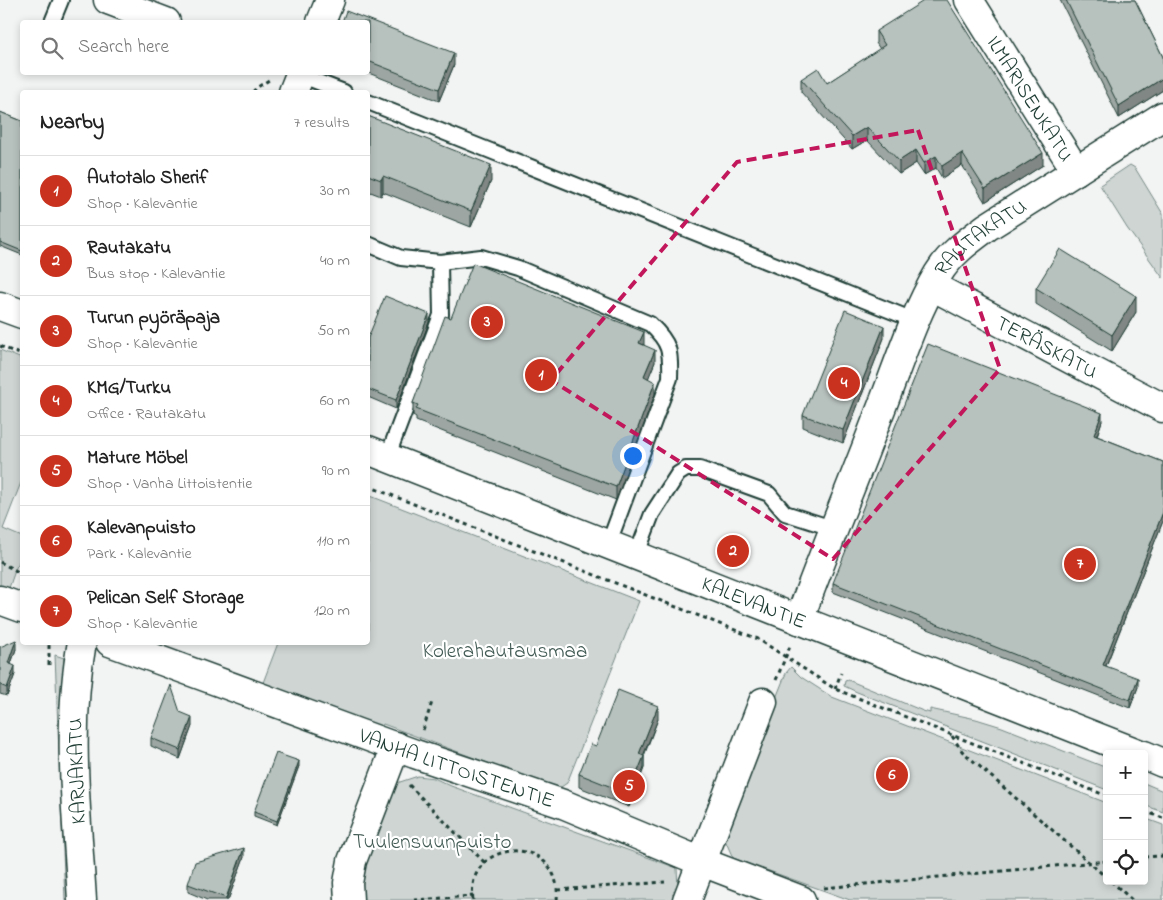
<!DOCTYPE html>
<meta charset="utf-8">
<style>
body{margin:0;font-family:"Indie Flower",sans-serif;background:#f2f2f2;color:#222}
.controls{position:absolute;right:15px;bottom:15px;display:grid;overflow:hidden;border-radius:5px;box-shadow:0 2px 8px #0003}
.controls button{width:45px;height:45px;display:grid;place-items:center;padding:0;border:0;border-bottom:1px solid #e0e0e0;background:#fff;color:#222;font:25px sans-serif}
.you{position:absolute;left:632px;top:455px;width:18px;height:18px;margin:-12px;border:4px solid #fff;border-radius:50%;background:#1a73e8;box-shadow:0 0 0 8px #1a73e833}
.badge{display:grid;place-items:center;width:32px;height:32px;border-radius:50%;background:#c8321e;color:#fff;font-size:16px;font-weight:700}
.pin{position:absolute;translate:-50% -50%;border:2px solid #fff;box-shadow:0 1px 5px #0006}
.list{margin:0;padding:0;list-style:none}
h2{display:flex;justify-content:space-between;align-items:center;height:65px;margin:0;padding:0 20px;font-size:21px}
h2 small{font-size:16px;font-weight:400;color:#767676}
.list li{display:grid;grid-template-columns:32px 1fr auto;gap:15px;align-items:center;box-sizing:border-box;height:70px;padding:0 20px;border-top:1px solid #e0e0e0}
.list b{display:block;font-size:19px;white-space:nowrap}
.list p{margin:0;font-size:16px;white-space:nowrap;color:#767676}
.list em{font-size:16px;font-style:normal;color:#767676}
.icon{flex:none;width:28px;height:28px;fill:none;stroke:currentColor;stroke-width:2;stroke-linecap:round;stroke-linejoin:round}
.map{position:relative;flex:none;width:1163px;height:900px;overflow:hidden}
.search{position:absolute;background:#fff;box-shadow:0 2px 8px #0003;left:20px;top:20px;width:350px;height:55px;display:flex;align-items:center;gap:12px;box-sizing:border-box;padding:0 18px;border-radius:5px;color:#767676;font-size:19px}
.panel{position:absolute;background:#fff;box-shadow:0 2px 8px #0003;left:20px;top:90px;width:350px;height:555px;border-radius:5px}
.map>svg:first-child{display:block}
.green{fill:#ced5d3;stroke:#768984}
.lines{fill:none;stroke-linecap:round;stroke-linejoin:round}
.lane-casing{stroke:#1f3d34;stroke-width:18}
.street-casing{stroke:#1f3d34;stroke-width:31}
.secondary-casing{stroke:#1f3d34;stroke-width:31}
.path{stroke:#1f3d34;stroke-width:3;stroke-dasharray:4 4;stroke-linecap:butt}
.lane{stroke:#fff;stroke-width:14}
.street{stroke:#fff;stroke-width:28}
.secondary{stroke:#fff;stroke-width:28}
.wall{fill:#9da6a3;stroke:#1f3d34}
.shaded-wall{fill:#808784;stroke:#1f3d34}
.building{fill:#b7c1bd;stroke:#1f3d34}
.marked{fill:none;stroke:#c2185b;stroke-width:4;stroke-dasharray:10 6;stroke-linejoin:round}
.labels{text-anchor:middle;stroke-width:4.5;stroke-linejoin:round;paint-order:stroke}
.street-label{font-size:21px;fill:#1f3d34;stroke:#fff}
.park-label{font-size:21px;fill:#425b54;stroke:#fff}
</style>
<div class="map">
<svg width="1163" height="900" viewBox="0 0 1163 900">
<rect width="100%" height="100%" fill="#f2f3f3"/>
<filter id="ink" filterUnits="userSpaceOnUse"><feTurbulence type="fractalNoise" baseFrequency=".02" numOctaves="2"/><feDisplacementMap in="SourceGraphic" scale="10" xChannelSelector="R" yChannelSelector="G"/><feConvolveMatrix kernelMatrix="1 2 1 2 8 2 1 2 1" color-interpolation-filters="sRGB"/></filter>
<g filter="url(#ink)">
<g class="green">
<polygon points="1130,165 1135,168 1163,214 1163,278 1127,228 1100,185"/>
<polygon points="0,350 22,359 22,480 3,529 22,537 22,554 18,565 17,565 9,588 7,590 0,588"/>
<polygon points="368,495 639,601 567,783 561,787 555,788 383,724 379,731 261,688 278,643 368,642"/>
<polygon points="55,655 64,658 63,691 72,900 65,900"/>
<polygon points="791,667 801,677 832,697 1107,803 1107,881 1144,881 1144,818 1163,825 1163,900 850,900 733,858 722,833 786,673"/>
<polygon points="848,680 923,711 930,713 930,709 976,719 1002,727 1107,768 1107,790 857,692 844,686 845,681"/>
<polygon points="418,776 434,778 451,786 677,868 678,888 676,900 358,900 357,884 390,788 397,783"/>
<polygon points="1144,783 1163,791 1163,812 1144,805"/>
</g>
<g class="lines">
<defs>
<g id="lane">
<polyline points="52,22 61,0"/>
<polyline points="300,75 344,92"/>
<polyline points="368,102 916,321"/>
<path d="M368,244l33,14 39,4 41,-5 37,11 132,56c20,19 21,27 20,54l-62,167"/>
<polyline points="387,458 441,315 440,262"/>
<polyline points="636,556 652,514 678,474 686,469 700,469 769,494 785,513 835,529"/>
</g>
<g id="street">
<polyline points="108,0 166,22"/>
<path id="s1" d="M969,0l107,171"/>
<polyline points="321,22 330,0"/>
<polyline points="293,92 301,72"/>
<path id="s2" d="M932,286l231,122"/>
<polyline points="0,600 22,608"/>
<path id="s3" d="M799,620c25,-69 54,-137 80,-206 18,-45 34,-98 59,-140 12,-20 30,-33 49,-47l176,-111"/>
<path id="s4" d="M110,642l305,112 148,50 139,58 99,38"/>
<path d="M82,900c-5,-85 -16,-173 0,-258"/>
<polyline points="349,900 348,883 352,861 396,746"/>
<polyline points="687,900 763,702"/>
</g>
<g id="secondary">
<polyline points="0,306 22,314"/>
<path id="s5" d="M368,450l772,304"/>
<polyline points="1144,755 1163,763"/>
</g>
</defs>
<use href="#lane" class="lane-casing"/>
<use href="#street" class="street-casing"/>
<use href="#secondary" class="secondary-casing"/>
<g class="path">
<polyline points="253,92 256,88 269,80"/>
<polyline points="0,346 22,355"/>
<polyline points="368,486 758,639 835,689 1107,796"/>
<polyline points="0,562 22,574"/>
<polyline points="49,645 49,667"/>
<polyline points="776,680 791,644"/>
<polyline points="835,689 841,673"/>
<polyline points="423,730 432,702"/>
<polyline points="952,736 962,751 1107,878"/>
<polyline points="409,785 485,863"/>
<polyline points="1144,811 1163,818"/>
<polyline points="1144,857 1163,856"/>
<polyline points="1111,881 1132,900"/>
<polyline points="824,888 1107,861"/>
<polyline points="558,890 665,882"/>
<polyline points="414,900 473,896"/>
<path d="M473,900c-9,-63 90,-68 84,0"/>
</g>
<use href="#lane" class="lane"/>
<use href="#street" class="street"/>
<use href="#secondary" class="secondary"/>
</g>
<g class="wall">
<polygon points="1060,0 1135,0 1163,57 1163,90 1119,118"/>
<polygon points="368,22 454,65 439,101 366,72 368,72"/>
<polygon points="876,31 1043,165 985,202 962,165 942,178 936,168 924,175 916,163 899,174 867,140 852,149 801,92 801,79 827,83 880,49 876,43"/>
<polygon points="0,112 22,121 22,255 0,246"/>
<polygon points="368,116 491,181 471,227 383,192 381,196 368,191"/>
<polygon points="1036,288 1136,312 1112,351 1036,304"/>
<polygon points="451,318 644,345 655,362 648,378 655,394 616,500 416,421 416,417 413,415 413,403"/>
<polygon points="429,322 396,409 368,397 368,338"/>
<polygon points="884,338 843,443 803,427 803,415"/>
<polygon points="1102,421 1097,436 1163,462 1163,521 1106,666 1138,687 1130,708 833,592 833,583"/>
<polygon points="0,647 16,649 11,664 15,674 7,696 0,694"/>
<polygon points="180,712 192,726 180,759 151,746 151,738"/>
<polygon points="658,719 644,756 644,768 629,807 579,787 579,774 596,746"/>
<polygon points="299,766 277,825 254,816 254,812"/>
<polygon points="244,857 228,900 207,900 188,892 188,884"/>
</g>
<g class="shaded-wall">
<polygon points="454,53 454,65 439,101 439,89"/>
<polygon points="1163,78 1163,90 1119,118 1119,106"/>
<polygon points="867,127 867,140 852,149 852,136"/>
<polygon points="916,150 916,163 899,174 899,161"/>
<polygon points="962,153 962,165 942,178 942,166"/>
<polygon points="1043,153 1043,165 985,202 985,189"/>
<polygon points="936,156 936,168 924,175 924,163"/>
<polygon points="491,165 491,181 471,227 471,211"/>
<polygon points="383,176 383,192 381,196 381,180"/>
<polygon points="1136,296 1136,312 1112,351 1112,335"/>
<polygon points="429,314 429,322 396,409 396,400"/>
<polygon points="884,326 884,338 843,443 843,430"/>
<polygon points="644,332 644,345 639,343"/>
<polygon points="655,350 655,362 644,389 644,376"/>
<polygon points="655,382 655,394 616,500 616,487"/>
<polygon points="1102,413 1102,421 1094,443 1094,435"/>
<polygon points="1163,512 1163,521 1103,673 1103,665"/>
<polygon points="16,640 16,649 8,672 8,663"/>
<polygon points="15,666 15,674 7,696 7,688"/>
<polygon points="1138,678 1138,687 1130,708 1130,700"/>
<polygon points="658,706 658,719 639,766 639,754"/>
<polygon points="192,717 192,726 180,759 180,750"/>
<polygon points="644,756 644,768 629,807 629,794"/>
<polygon points="299,761 299,766 277,825 277,821"/>
<polygon points="244,848 244,857 228,900 226,900"/>
</g>
<g class="building">
<polygon points="925,0 947,0 1043,153 985,189 962,153 942,166 936,156 924,163 916,150 899,161 867,127 852,136 801,79 818,68 827,83 885,45 876,31"/>
<polygon points="1066,0 1135,0 1163,57 1163,78 1119,106"/>
<polygon points="346,11 454,53 439,89 368,61 368,22 342,22"/>
<polygon points="0,112 22,121 22,251 0,242"/>
<polygon points="368,116 491,165 471,211 383,176 381,180 368,175"/>
<polygon points="1060,249 1136,296 1112,335 1036,288"/>
<polygon points="473,263 644,332 639,343 655,350 644,376 655,382 616,487 416,409 418,405 413,403 445,316 451,318"/>
<polygon points="385,296 429,314 396,400 368,389 368,338"/>
<polygon points="845,310 884,326 843,430 803,415"/>
<polygon points="928,344 1102,413 1094,435 1163,462 1163,512 1103,665 1138,678 1130,700 833,583"/>
<polygon points="16,640 8,663 15,666 7,688 0,685 0,647"/>
<polygon points="171,685 180,712 192,717 180,750 151,738"/>
<polygon points="618,690 658,706 639,754 644,756 629,794 579,774 591,744 596,746"/>
<polygon points="276,753 299,761 277,821 254,812"/>
<polygon points="244,848 226,898 188,884 195,862"/>
</g>
</g>
<path class="marked" d="M918,130l82,239 -167,190 -282,-179 186,-218z"/>
<g class="labels">
<g class="street-label">
<text dy="7" stroke="none"><textPath href="#s1" startOffset="116">ILMARISENKATU</textPath></text>
<text dy="7" stroke="none"><textPath href="#s3" startOffset="430">RAUTAKATU</textPath></text>
<text dy="7" stroke="none"><textPath href="#s2" startOffset="130">TERÄSKATU</textPath></text>
<text dy="7" stroke="none"><textPath href="#s5" startOffset="415">KALEVANTIE</textPath></text>
<text dy="7" stroke="none"><textPath href="#s4" startOffset="369">VANHA LITTOISTENTIE</textPath></text>
<text transform="translate(76 771) rotate(-92)" y="7">KARJAKATU</text>
</g>
<g class="park-label">
<text x="505" y="657">Kolerahautausmaa</text>
<text x="432" y="848">Tuulensuunpuisto</text>
</g>
</g>
</svg>
<div class="controls">
<button>+</button>
<button>−</button>
<button><svg class="icon" aria-label="locate" viewBox="0 0 24 24"><circle cx="12" cy="12" r="6"/><path d="M12 2v4M12 18v4M2 12h4M18 12h4"/></svg></button>
</div>
<div class="you"></div>
<div class="pin badge" style="left:541px;top:375px">1</div>
<div class="pin badge" style="left:733px;top:551px">2</div>
<div class="pin badge" style="left:487px;top:322px">3</div>
<div class="pin badge" style="left:844px;top:383px">4</div>
<div class="pin badge" style="left:629px;top:786px">5</div>
<div class="pin badge" style="left:892px;top:775px">6</div>
<div class="pin badge" style="left:1080px;top:564px">7</div>
<div class="search"><svg class="icon" aria-label="search" viewBox="0 0 24 24"><circle cx="10" cy="10" r="6"/><path d="M15 15l6 6"/></svg>Search here</div>
<section class="panel">
<h2>Nearby<small>7 results</small></h2>
<ul class="list">
<li><span class="badge">1</span><div><b>Autotalo Sherif</b><p>Shop · Kalevantie</p></div><em>30 m</em></li>
<li><span class="badge">2</span><div><b>Rautakatu</b><p>Bus stop · Kalevantie</p></div><em>40 m</em></li>
<li><span class="badge">3</span><div><b>Turun pyöräpaja</b><p>Shop · Kalevantie</p></div><em>50 m</em></li>
<li><span class="badge">4</span><div><b>KMG/Turku</b><p>Office · Rautakatu</p></div><em>60 m</em></li>
<li><span class="badge">5</span><div><b>Mature Möbel</b><p>Shop · Vanha Littoistentie</p></div><em>90 m</em></li>
<li><span class="badge">6</span><div><b>Kalevanpuisto</b><p>Park · Kalevantie</p></div><em>110 m</em></li>
<li><span class="badge">7</span><div><b>Pelican Self Storage</b><p>Shop · Kalevantie</p></div><em>120 m</em></li>
</ul>
</section>
</div>
